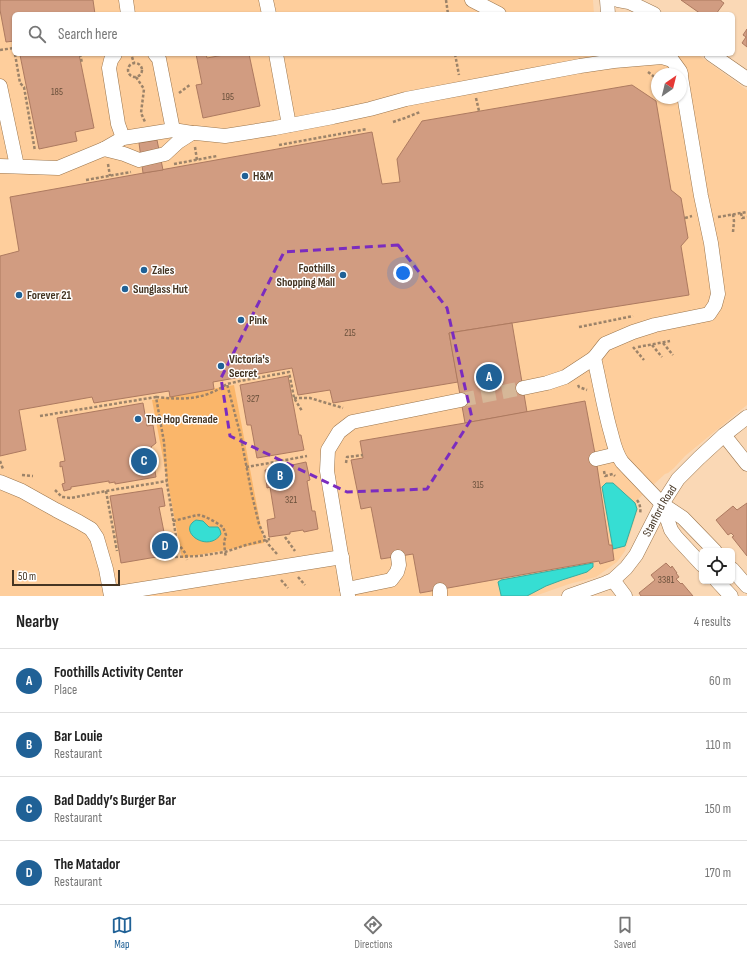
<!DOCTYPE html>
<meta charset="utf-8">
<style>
body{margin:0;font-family:"Sofia Sans Condensed",sans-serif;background:#f6f6f6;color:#222}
.controls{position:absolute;right:12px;bottom:12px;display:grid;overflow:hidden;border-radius:6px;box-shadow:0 1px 3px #0004}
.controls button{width:36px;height:36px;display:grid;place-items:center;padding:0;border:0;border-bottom:1px solid #e0e0e0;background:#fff;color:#222;font:20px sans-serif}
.compass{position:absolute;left:651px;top:68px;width:36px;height:36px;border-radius:50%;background:#fff;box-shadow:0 1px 3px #0004;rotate:35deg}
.scale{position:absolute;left:12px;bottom:10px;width:108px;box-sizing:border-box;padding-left:4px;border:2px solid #453523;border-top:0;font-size:11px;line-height:14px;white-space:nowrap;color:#453523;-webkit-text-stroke:3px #fff;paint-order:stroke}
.you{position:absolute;left:403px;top:273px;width:14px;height:14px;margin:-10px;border:3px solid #fff;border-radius:50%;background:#1a73e8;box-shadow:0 0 0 6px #1a73e833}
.badge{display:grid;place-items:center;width:26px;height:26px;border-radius:50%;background:#206196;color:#fff;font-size:13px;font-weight:700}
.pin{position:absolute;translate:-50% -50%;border:2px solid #fff;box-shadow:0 1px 4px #0006}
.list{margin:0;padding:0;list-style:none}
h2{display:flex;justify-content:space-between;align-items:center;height:52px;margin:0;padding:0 16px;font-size:17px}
h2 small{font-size:13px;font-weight:400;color:#767676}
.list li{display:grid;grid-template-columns:26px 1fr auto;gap:12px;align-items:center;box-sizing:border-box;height:64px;padding:0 16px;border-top:1px solid #e0e0e0}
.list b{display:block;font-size:15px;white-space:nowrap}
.list p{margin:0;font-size:13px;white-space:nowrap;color:#767676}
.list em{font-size:13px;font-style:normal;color:#767676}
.icon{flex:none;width:22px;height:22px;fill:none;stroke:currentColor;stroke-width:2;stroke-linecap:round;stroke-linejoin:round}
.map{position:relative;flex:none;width:747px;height:596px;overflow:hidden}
.search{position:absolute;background:#fff;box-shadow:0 1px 3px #0004;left:12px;right:12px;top:12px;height:44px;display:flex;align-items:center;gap:10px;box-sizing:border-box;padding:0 14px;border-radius:6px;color:#767676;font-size:15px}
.sheet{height:308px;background:#fff}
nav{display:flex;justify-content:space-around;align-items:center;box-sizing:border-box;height:56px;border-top:1px solid #e0e0e0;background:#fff;font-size:11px;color:#767676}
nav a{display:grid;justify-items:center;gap:2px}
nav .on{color:#206196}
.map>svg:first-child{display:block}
.built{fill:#fece9c;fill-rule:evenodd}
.green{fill:#fab66a}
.water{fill:#36ded3;stroke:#3aab9e}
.building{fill:#d19c81;stroke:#ad7a60}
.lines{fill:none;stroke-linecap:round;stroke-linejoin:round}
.minor-tunnel{stroke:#d6b798;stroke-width:14;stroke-dasharray:14 7;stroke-linecap:butt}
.minor-casing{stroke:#9b754c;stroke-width:15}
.path{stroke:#9c8369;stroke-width:2.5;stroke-dasharray:3 2;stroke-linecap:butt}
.minor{stroke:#fff;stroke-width:14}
.marked{fill:none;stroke:#7b2cbf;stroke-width:3;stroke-dasharray:8 5;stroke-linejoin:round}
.poi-dot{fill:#206196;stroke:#fff;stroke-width:1.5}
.labels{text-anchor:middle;stroke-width:3;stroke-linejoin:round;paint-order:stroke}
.number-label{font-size:10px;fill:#684f3a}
.poi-label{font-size:12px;font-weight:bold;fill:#453523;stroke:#fff;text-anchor:start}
.street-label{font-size:12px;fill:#453523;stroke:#fff}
</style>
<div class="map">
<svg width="747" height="596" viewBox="0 0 747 596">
<rect width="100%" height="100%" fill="#fad8b5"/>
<path class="built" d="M0,0h593l1,14h-580v40h683l50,36v315l-62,51 -11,12 -6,5 -3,1 -29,27 2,8 -13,42 -8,11 -21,15 -27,7 -34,12h-535zM657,74h24v24h-24z"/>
<polygon class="green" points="234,385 264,543 182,558 152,400"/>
<g class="water">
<polygon points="606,483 613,483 635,503 637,509 625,546 613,549 602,487"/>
<path d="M196,520l7,1 6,6h9l2,3 1,4c-13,20 -45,-3 -25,-14z"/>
<polygon points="593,563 593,567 587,572 562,580 546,586 527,596 501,596 501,595 498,582 501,580"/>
</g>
<g class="building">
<polygon points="0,0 93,0 95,14 14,14 14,41 6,42 0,10"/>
<polygon points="681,0 721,0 721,1 724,3 716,14 712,13 712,14 701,14"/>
<polygon points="747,29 747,47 742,43 746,37 743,35"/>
<polygon points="24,54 79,54 94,128 75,132 77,141 39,149 20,55"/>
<polygon points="196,54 206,54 207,58 229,54 249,54 260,106 203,118 196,85 202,84"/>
<polygon points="632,85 656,101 671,190 681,198 688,238 681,246 689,295 449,333 458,382 333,403 330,390 298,395 292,368 213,382 214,389 170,397 169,391 94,403 92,397 19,410 26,450 0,456 0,256 19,251 10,197 372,132 382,184 400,182 397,159 422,121"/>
<polygon points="157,140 163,170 143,173 139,143"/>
<polygon points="512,323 527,412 465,423 449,333"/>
<polygon points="288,376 299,435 301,435 304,450 257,458 251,425 247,425 240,385"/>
<polygon points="585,401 596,459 609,545 612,545 614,560 600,564 599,561 420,593 413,554 381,559 371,507 361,509 351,460 363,458 360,441 465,423"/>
<polygon points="143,403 147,426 153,425 156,443 151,447 156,477 115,484 115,482 109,483 109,481 71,487 71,489 64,491 62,484 65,483 62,466 60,467 60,462 65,461 57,418"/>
<polygon points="306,462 310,480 307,481 312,511 315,511 318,529 304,532 303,530 290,532 290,534 269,537 267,520 275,518 270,487 267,488 265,470 279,467 279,469 292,466 292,465"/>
<polygon points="162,488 165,506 159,507 165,537 171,536 174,554 121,563 110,496"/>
<polygon points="747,503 747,556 732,537 734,536 731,533 728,535 716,520 733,506 737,510"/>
<polygon points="666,563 671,568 672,566 677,573 676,573 679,577 676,579 681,584 682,583 693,596 641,596 639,593 655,580 651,575"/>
</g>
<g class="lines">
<polyline class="minor-tunnel" points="461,400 523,388"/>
<defs>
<g id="minor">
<polyline points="126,0 128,14"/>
<polyline points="266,0 269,14"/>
<polyline points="472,0 499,14"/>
<polyline points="607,0 608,14"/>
<polyline points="618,0 629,2 654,14"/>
<polyline points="115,54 111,60 109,68 118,124 123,138"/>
<polyline points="155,54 159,59 173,130"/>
<polyline points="276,54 289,125"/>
<polyline points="711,54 747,79"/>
<path d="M681,77l20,119 10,47 7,51 -3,11 -6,9 -54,11 -22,7 -28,12 -11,14c6,25 10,51 17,75 3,11 4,19 11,29l40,42 21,14 32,33"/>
<polyline points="0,86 17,166"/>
<polyline points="104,149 124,154 139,160 165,154 178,142 192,133"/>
<polyline points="0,166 58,168 104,149 123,138 173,130 192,133 196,133 225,136 275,128 333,117 370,109 406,99 580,66 614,61 662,57 672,60 680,71 681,74"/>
<polyline points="523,388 547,383 565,377 594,358"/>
<polyline points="724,435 747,464"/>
<polyline points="596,459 617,454"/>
<polyline points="0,482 22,491 56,510 79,522 91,529 97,538 106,569 111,596"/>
<polyline points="662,504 671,530 676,537 702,565"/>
<polyline points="732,569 747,586"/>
<polyline points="613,580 625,596"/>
<polyline points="717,581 731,596"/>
<polyline points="347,589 391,580 397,572 399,565 398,557"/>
<polyline points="440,590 440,596"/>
<polyline points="111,594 342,557"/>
<polyline points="348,596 327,471 328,450 339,432 352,422 461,400"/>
<path id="s1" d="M569,596l37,-13 7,-3 13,-12 10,-13 26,-51 16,-25 21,-21 25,-23 23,-18"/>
</g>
</defs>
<use href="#minor" class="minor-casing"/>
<g class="path">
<polyline points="446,0 448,14"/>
<polyline points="0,50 14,48"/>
<polyline points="15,54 20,83 24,87 35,151"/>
<polyline points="80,54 82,63"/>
<polyline points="455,54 459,75"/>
<polyline points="132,57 134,63"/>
<circle cx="135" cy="70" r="7"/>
<polyline points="648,72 657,79"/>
<polyline points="136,77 144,89 141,113 145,122"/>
<polyline points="179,93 191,84"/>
<polyline points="476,98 479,111"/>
<polyline points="393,122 405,118 420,112"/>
<polyline points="279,145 367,129"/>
<polyline points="195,147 197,160"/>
<polyline points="108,164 110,176"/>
<polyline points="174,164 217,156"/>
<polyline points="86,180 131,172"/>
<polyline points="741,213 742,218 747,217"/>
<polyline points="718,217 747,212"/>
<polyline points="685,218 692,216"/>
<polyline points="733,232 734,221 733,214"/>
<polyline points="579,327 633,316"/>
<polyline points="663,343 673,355"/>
<polyline points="652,345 662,357"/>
<polyline points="633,347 644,360"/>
<polyline points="638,347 670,341"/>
<polyline points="578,385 579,387 587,390"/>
<path d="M156,397c27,3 48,3 71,-13"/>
<polyline points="294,398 310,398 343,408"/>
<polyline points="40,416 156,397 164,442 167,484 177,542 186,554 187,560"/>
<polyline points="0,461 3,469"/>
<polyline points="346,463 347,457 363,455"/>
<polyline points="246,467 264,464 307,456"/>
<polyline points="604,471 605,476 613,474 615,476"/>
<polyline points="22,475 33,476"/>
<polyline points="55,490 62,497 71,498 106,491 167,481"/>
<polyline points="106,491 117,551"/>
<path d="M637,500c3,4 4,9 3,14"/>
<path d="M173,521c5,-1 23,-6 26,-6 7,1 18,8 24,12l3,8 -2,7 1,10 1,5"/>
<polyline points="285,537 295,551"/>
<polyline points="277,554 269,545 266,540 259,524 252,495 240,433 227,384 240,381 289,372 294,398 302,411"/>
<polyline points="175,557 199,556 225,552 246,545 270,539"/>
<polyline points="298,577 305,585"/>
<polyline points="281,580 288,588"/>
</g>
<use href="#minor" class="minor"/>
</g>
<path class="marked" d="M398,245l49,63 25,110 -45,71 -80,3 -117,-56 -9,-58 63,-126z"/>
<g class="poi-dot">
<circle cx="245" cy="176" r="4"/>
<circle cx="144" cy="270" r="4"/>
<circle cx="343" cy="275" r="4"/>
<circle cx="125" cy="289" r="4"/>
<circle cx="19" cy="295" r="4"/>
<circle cx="241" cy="320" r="4"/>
<circle cx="221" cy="366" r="4"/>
<circle cx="138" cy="419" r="4"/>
</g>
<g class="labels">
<g class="number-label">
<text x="57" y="95">185</text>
<text x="228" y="100">195</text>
<text x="350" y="336">215</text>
<text x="253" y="402">327</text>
<text x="478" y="488">315</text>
<text x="291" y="503">321</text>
<text x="666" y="583">3381</text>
</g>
<g class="poi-label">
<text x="253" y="180">H&amp;M</text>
<text x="335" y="272" text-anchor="end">Foothills<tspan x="335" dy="14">Shopping Mall</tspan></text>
<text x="152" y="274">Zales</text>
<text x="133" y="293">Sunglass Hut</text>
<text x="27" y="299">Forever 21</text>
<text x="249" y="324">Pink</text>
<text x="229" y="363">Victoria's<tspan x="229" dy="14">Secret</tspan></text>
<text x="146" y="423">The Hop Grenade</text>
</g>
<g class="street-label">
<text dy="4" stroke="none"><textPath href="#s1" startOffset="131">Stanford Road</textPath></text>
</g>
</g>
</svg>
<div class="controls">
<button><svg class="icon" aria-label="locate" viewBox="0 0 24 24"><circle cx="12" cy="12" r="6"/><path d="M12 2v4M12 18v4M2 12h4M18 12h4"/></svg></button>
</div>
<svg class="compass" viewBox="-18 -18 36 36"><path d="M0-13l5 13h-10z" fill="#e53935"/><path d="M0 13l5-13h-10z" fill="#767676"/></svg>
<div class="scale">50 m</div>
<div class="you"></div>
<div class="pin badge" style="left:489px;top:377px">A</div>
<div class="pin badge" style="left:280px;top:476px">B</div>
<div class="pin badge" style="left:144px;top:461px">C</div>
<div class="pin badge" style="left:165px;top:546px">D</div>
<div class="search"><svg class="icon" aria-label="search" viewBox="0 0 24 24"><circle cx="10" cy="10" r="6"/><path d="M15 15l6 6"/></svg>Search here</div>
</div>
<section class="sheet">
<h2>Nearby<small>4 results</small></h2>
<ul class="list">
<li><span class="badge">A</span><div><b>Foothills Activity Center</b><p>Place</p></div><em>60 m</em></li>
<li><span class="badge">B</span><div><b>Bar Louie</b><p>Restaurant</p></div><em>110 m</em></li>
<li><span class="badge">C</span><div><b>Bad Daddy’s Burger Bar</b><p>Restaurant</p></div><em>150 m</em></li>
<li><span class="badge">D</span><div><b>The Matador</b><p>Restaurant</p></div><em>170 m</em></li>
</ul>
</section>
<nav>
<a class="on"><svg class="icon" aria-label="map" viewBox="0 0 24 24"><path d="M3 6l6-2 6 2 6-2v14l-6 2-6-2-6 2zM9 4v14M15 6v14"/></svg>Map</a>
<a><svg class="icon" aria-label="directions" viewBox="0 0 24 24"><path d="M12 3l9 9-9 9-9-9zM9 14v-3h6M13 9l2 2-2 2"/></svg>Directions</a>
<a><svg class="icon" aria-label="saved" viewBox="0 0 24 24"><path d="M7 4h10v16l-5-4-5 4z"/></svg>Saved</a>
</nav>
